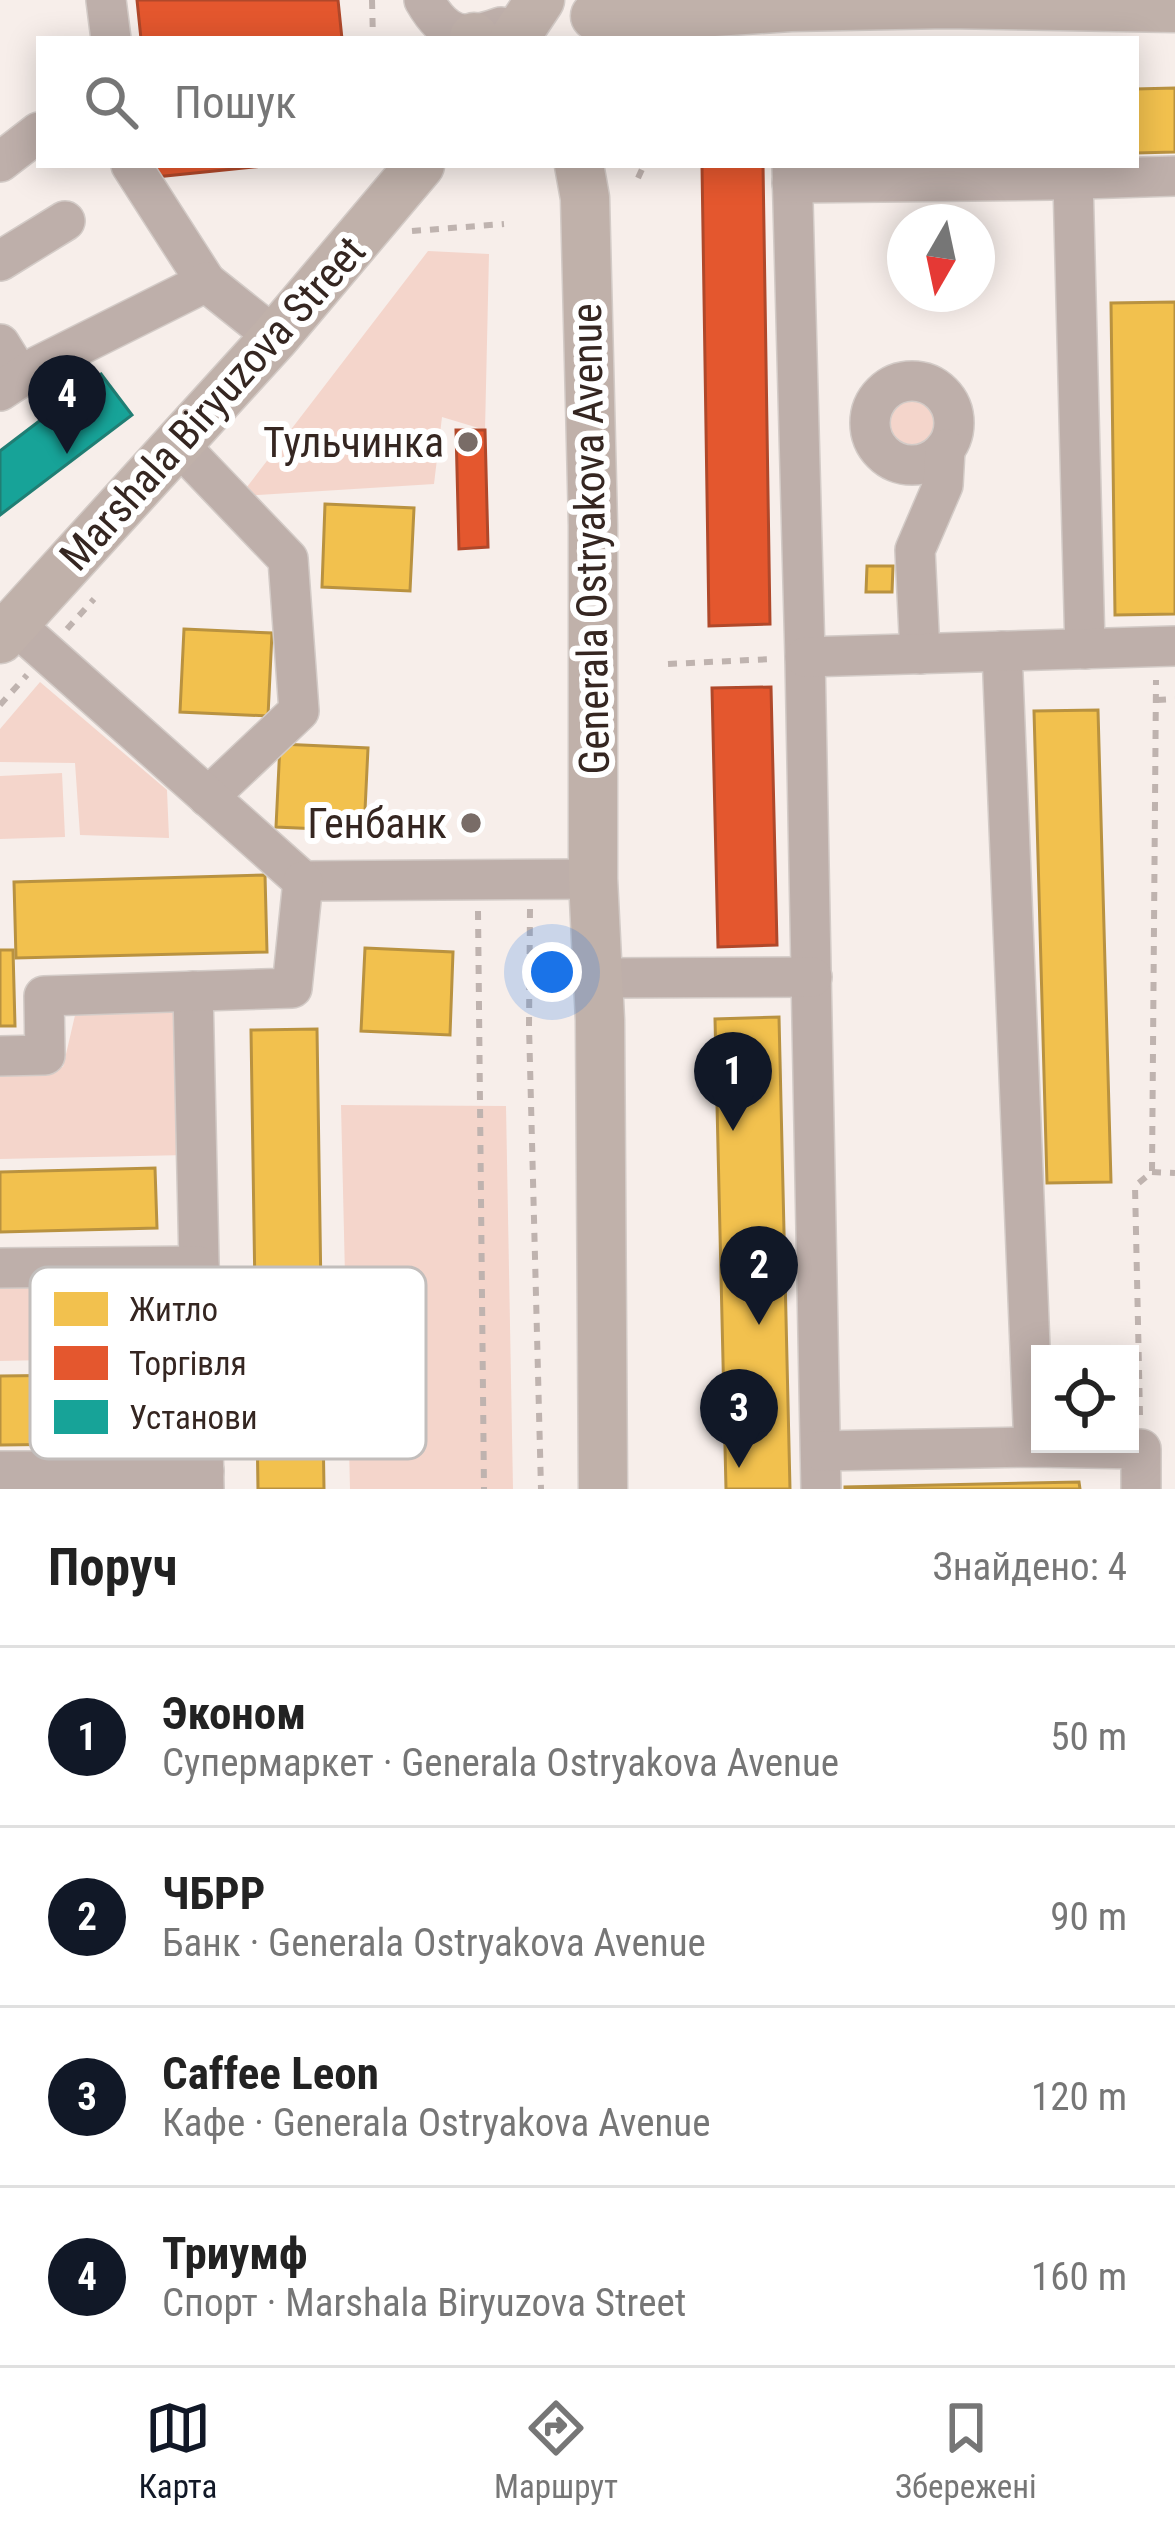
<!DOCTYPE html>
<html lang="uk">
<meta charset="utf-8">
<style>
body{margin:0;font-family:"Roboto Condensed",sans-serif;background:#f6f6f6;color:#222}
.controls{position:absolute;right:36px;bottom:36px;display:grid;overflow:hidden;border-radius:0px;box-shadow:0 6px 30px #0003}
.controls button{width:108px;height:108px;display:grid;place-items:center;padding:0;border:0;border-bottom:3px solid #e0e0e0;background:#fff;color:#222;font:60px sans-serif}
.compass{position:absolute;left:887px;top:204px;width:108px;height:108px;border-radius:50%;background:#fff;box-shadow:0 6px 30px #0003;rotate:189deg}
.you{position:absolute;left:552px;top:972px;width:42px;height:42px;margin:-30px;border:9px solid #fff;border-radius:50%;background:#1a73e8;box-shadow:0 0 0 18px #1a73e833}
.badge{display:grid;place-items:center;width:78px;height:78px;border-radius:50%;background:#111827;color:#fff;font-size:39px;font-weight:700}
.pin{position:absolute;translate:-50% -99px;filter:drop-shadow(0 3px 6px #0008)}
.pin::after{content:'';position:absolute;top:63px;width:42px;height:36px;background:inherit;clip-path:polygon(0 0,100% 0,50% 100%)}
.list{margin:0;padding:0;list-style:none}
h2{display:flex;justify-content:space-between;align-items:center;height:156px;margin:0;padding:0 48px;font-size:51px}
h2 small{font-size:39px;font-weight:400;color:#767676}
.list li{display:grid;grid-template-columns:78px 1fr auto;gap:36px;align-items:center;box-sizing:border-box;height:180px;padding:0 48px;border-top:3px solid #e0e0e0}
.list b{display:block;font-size:45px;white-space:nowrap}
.list p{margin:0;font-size:39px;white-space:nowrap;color:#767676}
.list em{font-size:39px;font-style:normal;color:#767676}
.icon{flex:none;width:66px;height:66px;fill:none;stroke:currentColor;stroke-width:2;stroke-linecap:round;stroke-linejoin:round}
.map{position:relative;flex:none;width:1175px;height:1489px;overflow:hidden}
.search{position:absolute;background:#fff;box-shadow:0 6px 30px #0003;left:36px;right:36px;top:36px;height:132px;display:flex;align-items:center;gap:30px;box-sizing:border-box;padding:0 42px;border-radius:0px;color:#767676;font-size:45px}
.sheet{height:876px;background:#fff}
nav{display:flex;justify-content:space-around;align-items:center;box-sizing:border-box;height:168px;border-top:3px solid #e0e0e0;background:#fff;font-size:33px;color:#767676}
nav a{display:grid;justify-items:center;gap:6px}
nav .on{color:#111827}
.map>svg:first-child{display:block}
.green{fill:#f4d5cb}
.homes{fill:#f2c14e;stroke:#b99240;stroke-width:3}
.shops{fill:#e4572e;stroke:#b0482a;stroke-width:3}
.public{fill:#17a398;stroke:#207e74;stroke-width:3}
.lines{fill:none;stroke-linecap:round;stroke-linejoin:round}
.minor-casing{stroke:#d3cbc7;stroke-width:42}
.major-casing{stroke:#d3cbc7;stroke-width:51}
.path{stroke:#bfb3af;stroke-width:6;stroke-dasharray:9 9;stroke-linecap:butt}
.minor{stroke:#beafaa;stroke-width:39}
.major{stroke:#c0b1aa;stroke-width:48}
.poi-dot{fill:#796c67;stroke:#fff;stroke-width:4.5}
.labels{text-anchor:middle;stroke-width:12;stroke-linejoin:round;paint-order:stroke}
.street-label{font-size:42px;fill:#352621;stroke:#fff}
.poi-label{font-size:42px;fill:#352621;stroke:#fff;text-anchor:end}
.key{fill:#fff;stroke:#c2bebc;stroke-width:3}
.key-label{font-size:33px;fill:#352621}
</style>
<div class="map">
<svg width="1175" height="1489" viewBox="0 0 1175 1489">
<rect width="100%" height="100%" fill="#f7eeea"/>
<g class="green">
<polygon points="428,251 489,254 485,430 442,417 434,484 240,496"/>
<circle cx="912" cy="423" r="28"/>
<polygon points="40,682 167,790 169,838 80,835 75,763 0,762 0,729"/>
<polygon points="62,773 65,837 0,839 0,776"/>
<polygon points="76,1011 182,1011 187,1155 0,1159 0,1067 63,1067"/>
<polygon points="341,1105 506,1106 513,1489 350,1489"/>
<polygon points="183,1275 182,1357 0,1361 0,1279"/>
</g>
<g class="homes">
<polygon points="1175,88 1175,152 1136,153 1136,89"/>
<polygon points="1175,302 1175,614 1115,615 1111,303"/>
<polygon points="325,504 414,508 410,591 322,587"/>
<polygon points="867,566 893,566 892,592 866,592"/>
<polygon points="184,629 272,633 268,716 180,712"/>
<polygon points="1098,710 1111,1182 1047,1183 1034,711"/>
<polygon points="280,744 368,748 364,831 276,827"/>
<polygon points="265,875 267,952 16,958 14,882"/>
<polygon points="365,948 453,952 450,1035 361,1031"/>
<polygon points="0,950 13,950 15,1026 0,1026"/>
<polygon points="779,1017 790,1489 726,1489 715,1019"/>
<polygon points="317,1029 324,1489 258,1489 251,1030"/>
<polygon points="155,1168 157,1228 0,1232 0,1172"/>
<polygon points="163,1374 164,1443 0,1445 0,1376"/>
<polygon points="1079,1482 1080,1489 845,1489 845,1487"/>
</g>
<g class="shops">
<polygon points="137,0 338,0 342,39 141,39"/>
<polygon points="154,165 273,165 155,177"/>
<polygon points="702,165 763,165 770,624 709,626"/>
<polygon points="456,430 485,430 488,547 459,549"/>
<polygon points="771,687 777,945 718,947 712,688"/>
</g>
<polygon class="public" points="101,374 132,415 0,515 0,451"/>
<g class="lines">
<defs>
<g id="minor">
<polyline points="106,0 111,39"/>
<path d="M424,0c21,37 39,41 77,27"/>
<polyline points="0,162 39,132"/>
<polyline points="131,165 206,282"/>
<polyline points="792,165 805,657 821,1489"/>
<polyline points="1073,180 1085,649"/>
<polyline points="792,183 1051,180 1175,176"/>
<polyline points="0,261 65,221"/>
<polyline points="0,344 21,378"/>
<circle cx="912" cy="423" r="42"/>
<polyline points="0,391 38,366 206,282 275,337"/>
<polyline points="176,442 288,559 299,711 208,797"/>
<polyline points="14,624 303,881 593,879"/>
<polyline points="1002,651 1034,1447"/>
<polyline points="920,654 915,550 943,485 945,449"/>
<polyline points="805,657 1175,646"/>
<polyline points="599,978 812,977"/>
<polyline points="193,991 204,1489"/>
<polyline points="0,1056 45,1055 44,996 292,988 303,881"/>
<polyline points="0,1268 199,1266"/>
<polyline points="821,1451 1034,1447 1141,1449 1141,1489"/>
<polyline points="0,1471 204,1471"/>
</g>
<g id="major">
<polyline points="595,16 654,16 790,7 947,4 1175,8"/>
<polyline points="474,37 476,39"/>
<polyline points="514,39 540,0"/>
<polyline points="579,165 585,198 593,525 593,879 600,1020 603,1489"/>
<polyline points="0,639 275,337 420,165"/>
</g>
</defs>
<use href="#minor" class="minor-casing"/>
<use href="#major" class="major-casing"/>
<g class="path">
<polyline points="372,0 373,39"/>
<polyline points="638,178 644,165"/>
<polyline points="412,231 504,224"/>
<polyline points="67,629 94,599"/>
<polyline points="668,664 772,659"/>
<polyline points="1157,700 1175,699"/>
<polyline points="0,705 27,675"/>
<polyline points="530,909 529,1026 541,1489"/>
<polyline points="478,911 484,1489"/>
<polyline points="1152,1172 1175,1173"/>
<polyline points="1140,1415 1135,1186 1152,1172 1156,680"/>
</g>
<use href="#minor" class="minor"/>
<use href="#major" class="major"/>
</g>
<g class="poi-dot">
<circle cx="468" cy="442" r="12"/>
<circle cx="471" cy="823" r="12"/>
</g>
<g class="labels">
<g class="street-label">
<text transform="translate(212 403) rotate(-48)" y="15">Marshala Biryuzova Street</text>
<text transform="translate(590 539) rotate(-91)" y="15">Generala Ostryakova Avenue</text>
</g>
<g class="poi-label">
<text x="444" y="457">Тульчинка</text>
<text x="447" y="838">Генбанк</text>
</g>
</g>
<rect x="30" y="1267" width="396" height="192" rx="18" class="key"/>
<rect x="54" y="1292" width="54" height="34" fill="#f2c14e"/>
<rect x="54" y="1346" width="54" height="34" fill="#e4572e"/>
<rect x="54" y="1400" width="54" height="34" fill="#17a398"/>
<g class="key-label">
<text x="129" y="1321">Житло</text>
<text x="129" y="1375">Торгівля</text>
<text x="129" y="1429">Установи</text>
</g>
</svg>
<div class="controls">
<button><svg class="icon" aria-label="locate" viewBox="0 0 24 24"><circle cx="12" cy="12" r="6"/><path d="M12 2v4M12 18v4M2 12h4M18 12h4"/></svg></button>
</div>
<svg class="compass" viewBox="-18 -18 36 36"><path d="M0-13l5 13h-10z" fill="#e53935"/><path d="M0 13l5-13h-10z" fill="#767676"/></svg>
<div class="you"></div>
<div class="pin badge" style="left:733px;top:1131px">1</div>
<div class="pin badge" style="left:759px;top:1325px">2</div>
<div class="pin badge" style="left:739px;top:1468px">3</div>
<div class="pin badge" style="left:67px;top:454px">4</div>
<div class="search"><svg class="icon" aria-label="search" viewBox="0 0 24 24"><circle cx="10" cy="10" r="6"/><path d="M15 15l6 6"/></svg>Пошук</div>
</div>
<section class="sheet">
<h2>Поруч<small>Знайдено: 4</small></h2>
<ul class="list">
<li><span class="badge">1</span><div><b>Эконом</b><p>Супермаркет · Generala Ostryakova Avenue</p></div><em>50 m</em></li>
<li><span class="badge">2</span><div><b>ЧБРР</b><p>Банк · Generala Ostryakova Avenue</p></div><em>90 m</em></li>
<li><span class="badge">3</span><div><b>Caffee Leon</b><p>Кафе · Generala Ostryakova Avenue</p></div><em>120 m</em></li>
<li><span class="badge">4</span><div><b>Триумф</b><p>Спорт · Marshala Biryuzova Street</p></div><em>160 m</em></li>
</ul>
</section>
<nav>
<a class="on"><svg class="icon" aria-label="map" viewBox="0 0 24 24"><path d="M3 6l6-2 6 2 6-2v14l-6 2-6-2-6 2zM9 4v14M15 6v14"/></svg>Карта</a>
<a><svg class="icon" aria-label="directions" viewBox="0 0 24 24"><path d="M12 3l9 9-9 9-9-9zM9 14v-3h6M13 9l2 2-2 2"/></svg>Маршрут</a>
<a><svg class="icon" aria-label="saved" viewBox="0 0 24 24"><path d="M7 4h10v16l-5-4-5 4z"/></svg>Збережені</a>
</nav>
